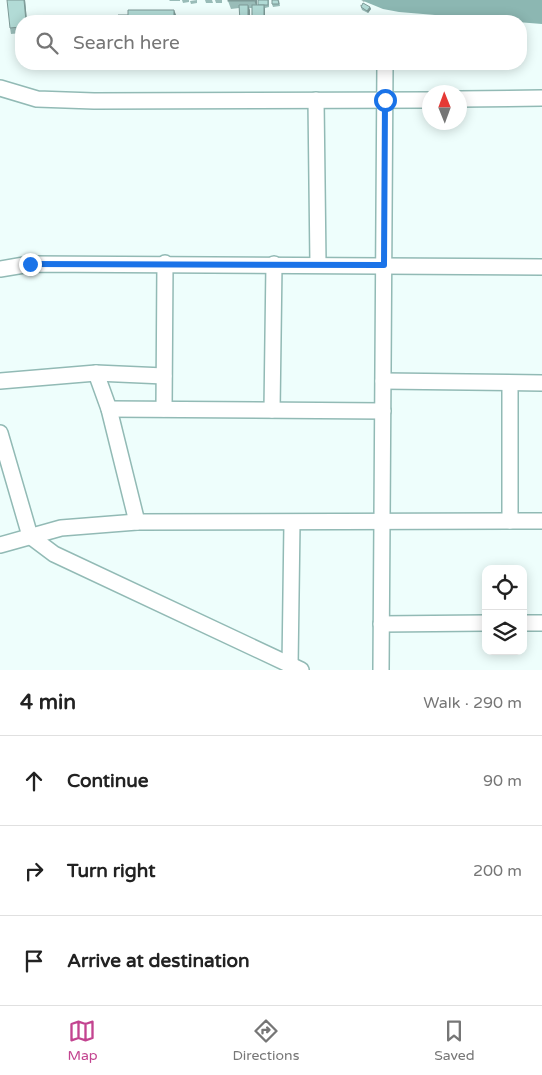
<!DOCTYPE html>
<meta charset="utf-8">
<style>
body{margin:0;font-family:"Varela Round",sans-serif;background:#f6f6f6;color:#222}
.controls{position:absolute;right:15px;bottom:15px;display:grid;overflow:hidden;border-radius:10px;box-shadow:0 2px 12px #0003}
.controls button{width:45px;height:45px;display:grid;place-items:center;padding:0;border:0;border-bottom:1px solid #e0e0e0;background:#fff;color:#222;font:25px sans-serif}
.compass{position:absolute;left:422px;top:85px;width:45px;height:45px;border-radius:50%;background:#fff;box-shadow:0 2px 12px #0003;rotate:359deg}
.stop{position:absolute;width:15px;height:15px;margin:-11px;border:4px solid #1a73e8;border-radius:50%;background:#fff}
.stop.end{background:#1a73e8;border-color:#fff;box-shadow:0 1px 5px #0008}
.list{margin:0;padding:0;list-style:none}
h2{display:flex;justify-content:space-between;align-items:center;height:65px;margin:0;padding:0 20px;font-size:21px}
h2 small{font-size:16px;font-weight:400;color:#767676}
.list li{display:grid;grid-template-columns:32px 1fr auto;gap:15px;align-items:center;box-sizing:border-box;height:90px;padding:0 20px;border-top:1px solid #e0e0e0}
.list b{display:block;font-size:19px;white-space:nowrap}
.list em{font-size:16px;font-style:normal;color:#767676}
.icon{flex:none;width:28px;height:28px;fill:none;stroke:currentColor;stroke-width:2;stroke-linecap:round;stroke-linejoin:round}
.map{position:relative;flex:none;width:542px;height:670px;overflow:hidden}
.search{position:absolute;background:#fff;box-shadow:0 2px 12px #0003;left:15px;right:15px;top:15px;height:55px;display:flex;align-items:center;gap:12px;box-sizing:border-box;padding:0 18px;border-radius:20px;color:#767676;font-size:19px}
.sheet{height:335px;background:#fff}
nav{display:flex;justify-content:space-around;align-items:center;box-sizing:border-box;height:70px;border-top:1px solid #e0e0e0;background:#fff;font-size:14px;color:#767676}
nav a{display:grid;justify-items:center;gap:2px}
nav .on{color:#c34490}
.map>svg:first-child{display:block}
.water{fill:#8cb7b2}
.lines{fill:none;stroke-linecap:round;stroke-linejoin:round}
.minor-casing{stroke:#92bab5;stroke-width:18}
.path{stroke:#a0b0ae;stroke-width:2;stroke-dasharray:1 4;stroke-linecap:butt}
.minor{stroke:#fff;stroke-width:15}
.wall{fill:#99bcb8}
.shaded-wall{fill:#7d9996}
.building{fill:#b2dbd6;stroke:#7d9996}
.route{stroke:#1a73e8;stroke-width:6}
</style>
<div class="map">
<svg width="542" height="670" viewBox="0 0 542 670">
<rect width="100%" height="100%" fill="#eefefc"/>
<polygon class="water" points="361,0 542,0 542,24 399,12 383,9"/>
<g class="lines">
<defs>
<g id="minor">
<polyline points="0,88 37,99 94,101 430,100"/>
<polyline points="460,99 542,98"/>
<polyline points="316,100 318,264"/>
<polyline points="0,269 30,264 542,267"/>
<polyline points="96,373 109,409 137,522"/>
<polyline points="0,381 96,373 164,376"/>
<polyline points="383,381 542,383"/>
<polyline points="109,409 383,411"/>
<polyline points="164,409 165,263"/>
<polyline points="272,410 274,264"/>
<polyline points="0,433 30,536 54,554 301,670"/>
<polyline points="510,521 510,383"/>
<polyline points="0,545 61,528 137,522 542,521"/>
<polyline points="523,623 542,623"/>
<polyline points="381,624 486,623"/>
<polyline points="290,666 292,523"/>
<polyline points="381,670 385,64"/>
</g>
</defs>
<use href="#minor" class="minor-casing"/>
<polyline class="path" points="361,6 364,0"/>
<use href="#minor" class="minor"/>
</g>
<g class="wall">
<polygon points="25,0 27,21 21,21 21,33 11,34 10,28"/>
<polygon points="169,0 180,0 180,1 170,1"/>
<polygon points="182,0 189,0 189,2 183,3"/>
<polygon points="197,0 197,3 191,4 190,1"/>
<polygon points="205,0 212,0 213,3 206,3"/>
<polygon points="215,0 222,0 222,3 216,3"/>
<polygon points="257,0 257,5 258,5 258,0 269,0 269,7 265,8 265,21 252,21 252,8 249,8 250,21 240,21 239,8 231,9 228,1"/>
<polygon points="279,0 280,6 273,7 272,4"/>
<polygon points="361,7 370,7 371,9 368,13 362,10"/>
</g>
<g class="shaded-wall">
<polygon points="24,0 25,0 27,21 26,21"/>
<polygon points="254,0 257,0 257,8"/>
<polygon points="248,5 250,10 250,21 248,21"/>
<polygon points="264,5 265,10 265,21 264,21"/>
<polygon points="370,7 371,9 368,13 367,11"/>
<polygon points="174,10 177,17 177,21 174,21"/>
</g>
<g class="building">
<polygon points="7,0 24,0 26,21 21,21 21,27 10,28"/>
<rect x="228" y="0" width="26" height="1"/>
<rect x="258" y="0" width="10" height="5"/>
<polygon points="272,0 278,0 279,4 272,4"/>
<polygon points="363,3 370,7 367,11 361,7"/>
<polygon points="239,5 248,5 248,21 240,21"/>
<rect x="252" y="5" width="12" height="16"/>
<polygon points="128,10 174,10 174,21 118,21 118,15 128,15"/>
<polygon points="200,20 220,21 200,21"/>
</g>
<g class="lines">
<polyline class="route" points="30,264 384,265 385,100"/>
</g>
</svg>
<div class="controls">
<button><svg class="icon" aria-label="locate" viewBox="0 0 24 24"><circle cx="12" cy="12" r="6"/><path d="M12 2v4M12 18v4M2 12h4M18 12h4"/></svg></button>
<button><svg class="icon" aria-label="layers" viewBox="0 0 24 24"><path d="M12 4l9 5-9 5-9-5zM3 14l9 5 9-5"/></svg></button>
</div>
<svg class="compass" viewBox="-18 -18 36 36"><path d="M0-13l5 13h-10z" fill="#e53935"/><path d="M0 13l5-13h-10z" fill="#767676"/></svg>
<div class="stop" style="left:385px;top:100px"></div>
<div class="stop end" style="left:30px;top:264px"></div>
<div class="search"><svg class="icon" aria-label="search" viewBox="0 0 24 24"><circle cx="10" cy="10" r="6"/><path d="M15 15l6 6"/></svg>Search here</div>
</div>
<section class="sheet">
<h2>4 min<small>Walk · 290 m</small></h2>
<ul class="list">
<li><svg class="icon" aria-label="ahead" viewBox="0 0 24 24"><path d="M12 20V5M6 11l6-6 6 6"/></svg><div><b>Continue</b></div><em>90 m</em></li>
<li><svg class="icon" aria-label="right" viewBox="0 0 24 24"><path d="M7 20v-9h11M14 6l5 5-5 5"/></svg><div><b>Turn right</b></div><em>200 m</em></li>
<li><svg class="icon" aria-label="arrive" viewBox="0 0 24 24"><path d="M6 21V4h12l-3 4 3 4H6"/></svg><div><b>Arrive at destination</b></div></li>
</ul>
</section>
<nav>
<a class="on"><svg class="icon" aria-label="map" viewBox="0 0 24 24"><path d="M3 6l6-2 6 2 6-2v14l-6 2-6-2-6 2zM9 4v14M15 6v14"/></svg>Map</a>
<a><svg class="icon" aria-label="directions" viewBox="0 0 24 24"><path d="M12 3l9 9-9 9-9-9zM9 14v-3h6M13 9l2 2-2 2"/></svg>Directions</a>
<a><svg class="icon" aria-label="saved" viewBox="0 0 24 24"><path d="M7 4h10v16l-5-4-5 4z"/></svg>Saved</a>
</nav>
